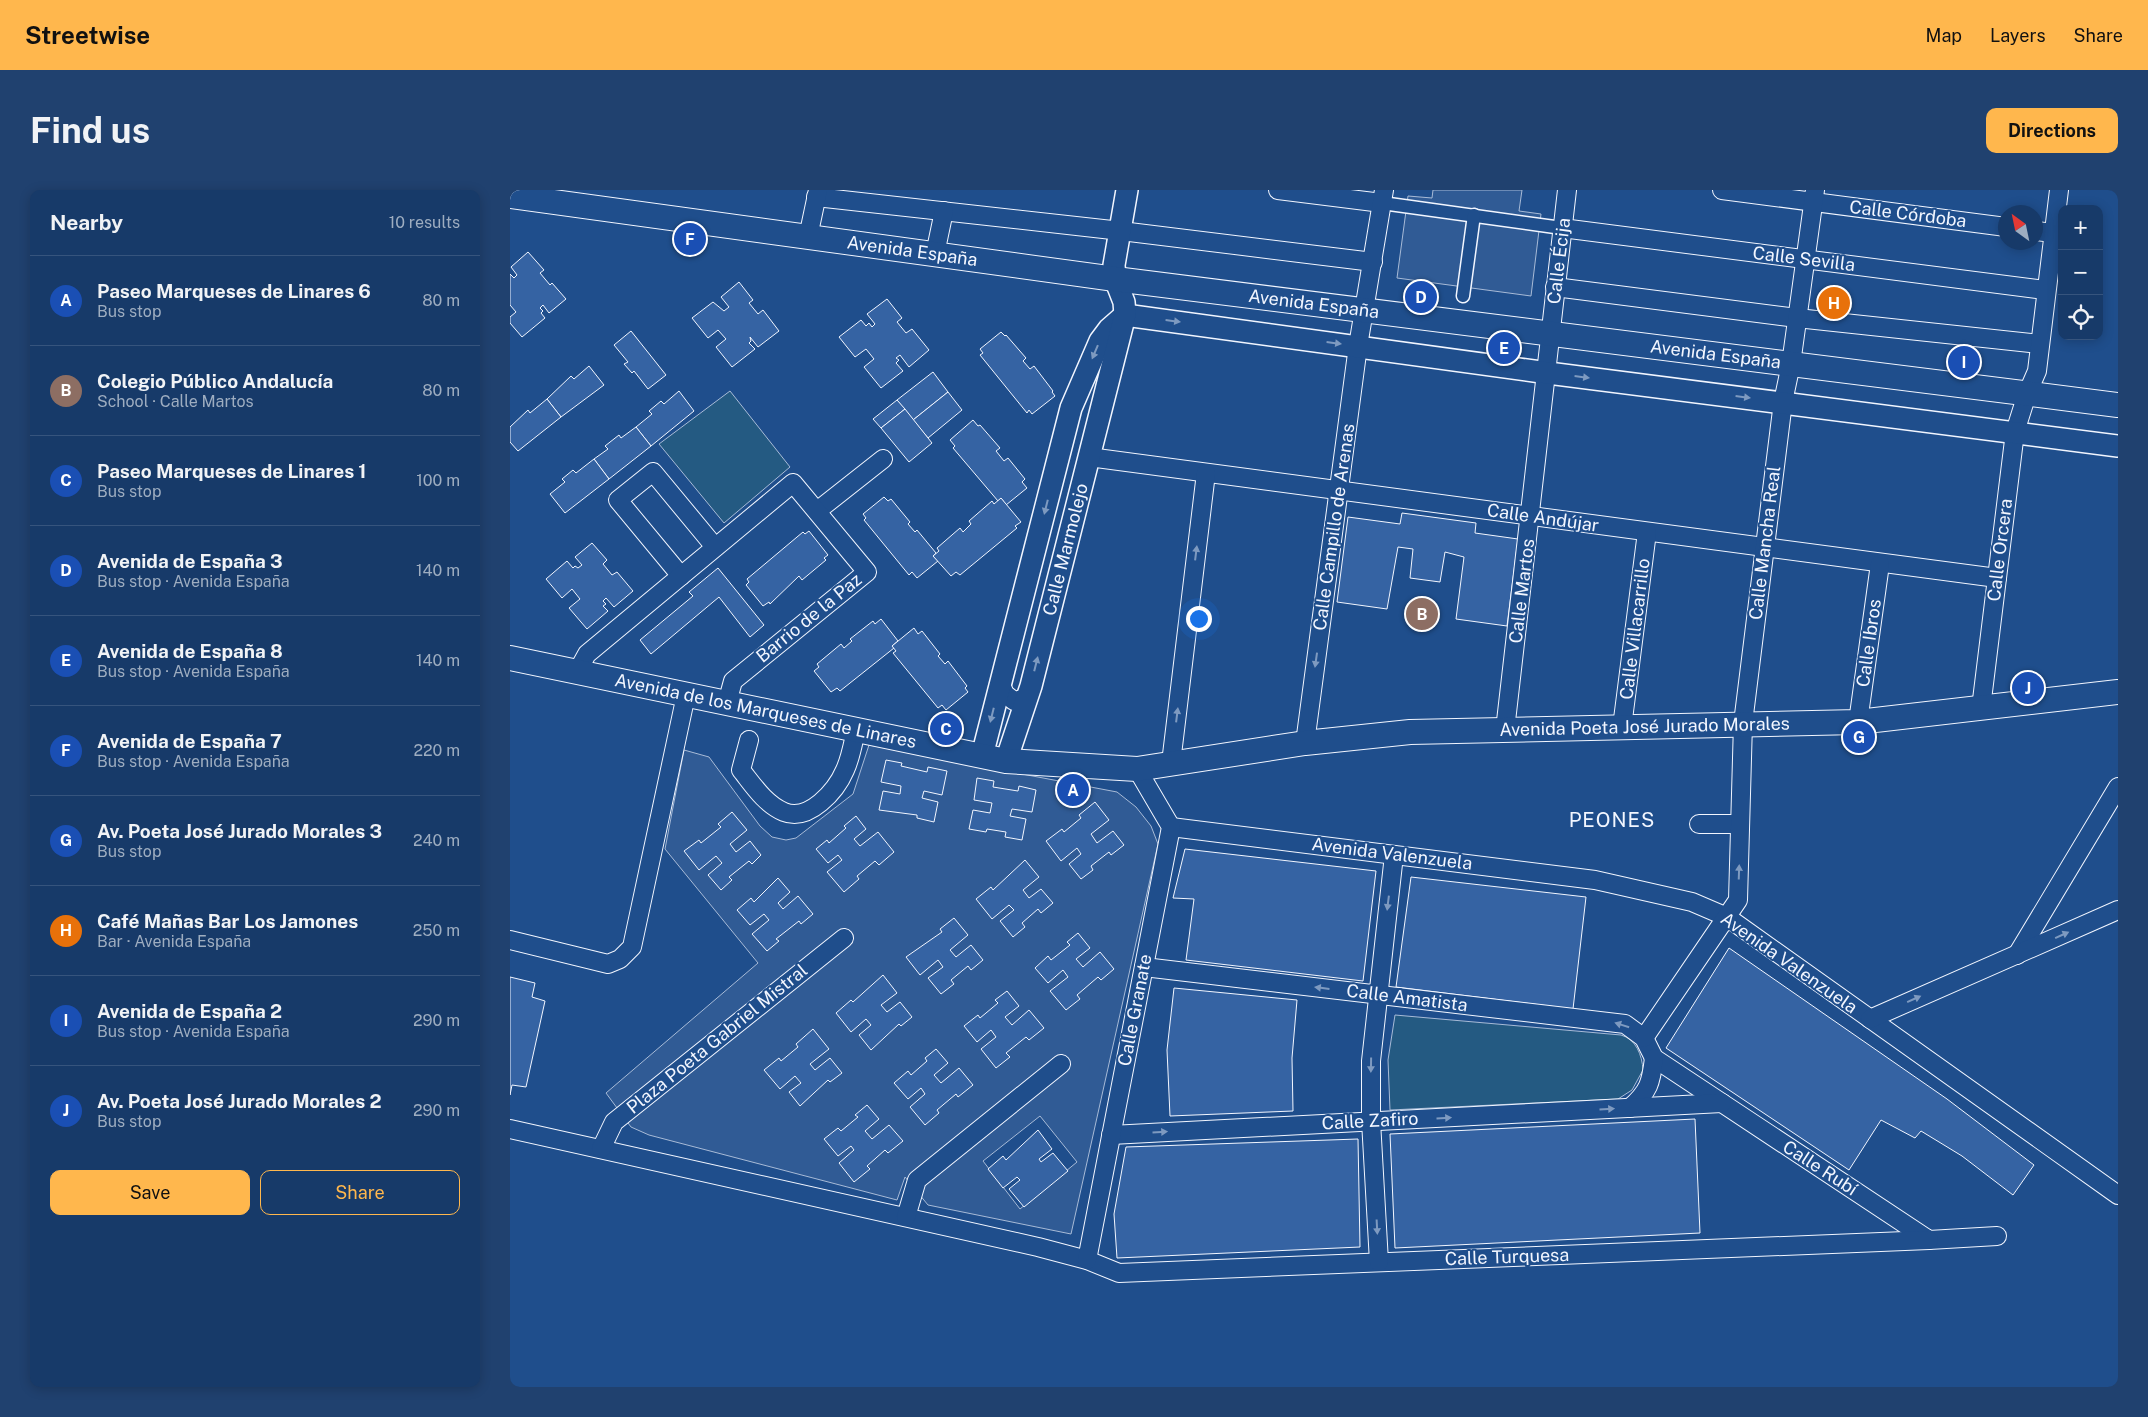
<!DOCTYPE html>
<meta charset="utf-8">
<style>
body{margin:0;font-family:"Public Sans",sans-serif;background:#20416f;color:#f1f3f6}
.controls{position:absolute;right:15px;top:15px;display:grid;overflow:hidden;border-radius:10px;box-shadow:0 2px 12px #0003}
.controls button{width:45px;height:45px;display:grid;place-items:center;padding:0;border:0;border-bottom:1px solid #36547d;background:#173a69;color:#f1f3f6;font:25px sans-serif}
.compass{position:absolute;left:1488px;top:15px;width:45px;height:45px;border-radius:50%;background:#173a69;box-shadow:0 2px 12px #0003;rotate:327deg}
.you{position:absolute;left:688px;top:428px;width:18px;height:18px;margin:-12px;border:4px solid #fff;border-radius:50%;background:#1a73e8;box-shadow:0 0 0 8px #1a73e833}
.badge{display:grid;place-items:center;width:32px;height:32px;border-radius:50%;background:#ffb74d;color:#fff;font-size:16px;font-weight:700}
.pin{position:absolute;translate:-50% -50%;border:2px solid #fff;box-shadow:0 1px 5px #0006}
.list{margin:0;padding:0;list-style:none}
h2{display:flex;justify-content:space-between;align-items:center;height:65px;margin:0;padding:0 20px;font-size:21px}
h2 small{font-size:16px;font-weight:400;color:#9eadc0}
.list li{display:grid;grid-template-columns:32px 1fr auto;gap:15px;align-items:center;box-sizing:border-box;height:90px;padding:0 20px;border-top:1px solid #36547d}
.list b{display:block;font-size:19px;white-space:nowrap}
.list p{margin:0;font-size:16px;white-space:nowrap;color:#9eadc0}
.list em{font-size:16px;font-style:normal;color:#9eadc0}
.actions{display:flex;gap:10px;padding:15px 20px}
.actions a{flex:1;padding:11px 0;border:1px solid #ffb74d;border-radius:10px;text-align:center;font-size:18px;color:#ffb74d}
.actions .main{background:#ffb74d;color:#111}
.icon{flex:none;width:28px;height:28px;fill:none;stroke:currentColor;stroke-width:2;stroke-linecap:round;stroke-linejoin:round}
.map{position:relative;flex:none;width:1608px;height:1197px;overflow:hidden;border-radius:10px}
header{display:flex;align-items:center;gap:30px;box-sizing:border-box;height:70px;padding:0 25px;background:#ffb74d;color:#111}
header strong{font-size:24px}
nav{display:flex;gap:28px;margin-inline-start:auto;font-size:18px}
.intro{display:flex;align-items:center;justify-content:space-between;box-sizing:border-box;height:120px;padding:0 30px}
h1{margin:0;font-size:35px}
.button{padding:12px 22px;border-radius:10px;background:#ffb74d;color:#111;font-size:18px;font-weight:700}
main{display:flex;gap:30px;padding:0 30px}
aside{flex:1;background:#173a69;border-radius:10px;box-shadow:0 2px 12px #0003}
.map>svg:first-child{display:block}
.green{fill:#245a82;stroke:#a8bbd7}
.parking{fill:#305b95;stroke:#a8bbd7;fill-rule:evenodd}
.building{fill:#3563a3;stroke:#f2f6ff}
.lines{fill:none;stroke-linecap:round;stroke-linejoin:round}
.pedestrian-casing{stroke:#f2f6ff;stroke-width:15}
.minor-casing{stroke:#f2f6ff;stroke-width:20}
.tertiary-casing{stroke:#f2f6ff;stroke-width:24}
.secondary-casing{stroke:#f2f6ff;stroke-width:26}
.pedestrian{stroke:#1f4e8c;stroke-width:12}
.minor{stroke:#1f4e8c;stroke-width:18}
.tertiary{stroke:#1f4e8c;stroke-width:21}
.secondary{stroke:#1f4e8c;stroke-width:24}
.oneway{fill:#7e9ac0}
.labels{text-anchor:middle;stroke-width:4;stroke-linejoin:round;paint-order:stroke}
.street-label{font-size:18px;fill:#f2f6ff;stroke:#1f4e8c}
.quarter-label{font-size:20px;letter-spacing:1px;fill:#f2f6ff;stroke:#1f4e8c}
</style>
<header>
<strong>Streetwise</strong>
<nav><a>Map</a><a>Layers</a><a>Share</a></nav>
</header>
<div class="intro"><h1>Find us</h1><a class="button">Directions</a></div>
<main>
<aside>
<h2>Nearby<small>10 results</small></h2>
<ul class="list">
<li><span class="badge" style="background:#1a4fb4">A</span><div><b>Paseo Marqueses de Linares 6</b><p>Bus stop</p></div><em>80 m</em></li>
<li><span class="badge" style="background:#8d6e63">B</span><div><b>Colegio Público Andalucía</b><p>School · Calle Martos</p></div><em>80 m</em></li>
<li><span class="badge" style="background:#1a4fb4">C</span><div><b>Paseo Marqueses de Linares 1</b><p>Bus stop</p></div><em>100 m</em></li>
<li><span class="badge" style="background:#1a4fb4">D</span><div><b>Avenida de España 3</b><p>Bus stop · Avenida España</p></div><em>140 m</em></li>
<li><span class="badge" style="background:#1a4fb4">E</span><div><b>Avenida de España 8</b><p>Bus stop · Avenida España</p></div><em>140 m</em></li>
<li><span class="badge" style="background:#1a4fb4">F</span><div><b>Avenida de España 7</b><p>Bus stop · Avenida España</p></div><em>220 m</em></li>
<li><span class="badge" style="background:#1a4fb4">G</span><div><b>Av. Poeta José Jurado Morales 3</b><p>Bus stop</p></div><em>240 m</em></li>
<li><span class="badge" style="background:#e8710a">H</span><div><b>Café Mañas Bar Los Jamones</b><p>Bar · Avenida España</p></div><em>250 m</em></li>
<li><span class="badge" style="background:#1a4fb4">I</span><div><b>Avenida de España 2</b><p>Bus stop · Avenida España</p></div><em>290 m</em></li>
<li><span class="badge" style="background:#1a4fb4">J</span><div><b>Av. Poeta José Jurado Morales 2</b><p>Bus stop</p></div><em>290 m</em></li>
</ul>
<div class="actions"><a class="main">Save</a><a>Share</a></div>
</aside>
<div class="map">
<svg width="1608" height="1197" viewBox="0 0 1608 1197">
<rect width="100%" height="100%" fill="#1f4e8c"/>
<g class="green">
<polygon points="220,201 280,277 214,333 149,254"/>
<path d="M885,825l226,20c15,4 21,20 22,35l-11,20 -14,9 -228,11 -2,-50z"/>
</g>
<g class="parking">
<polygon points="923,0 1012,0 1009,21 1031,24 1021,106 887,88 898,6 922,8"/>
<path d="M359,555l248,47 19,15 15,19 7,18 -87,390 -143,-29 -23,-28 -8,23 -248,-65 -18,-8 -25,-34 152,-130 -93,-114 19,-99 25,7 51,69 12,11 14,3 10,-2 57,-44zM530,926l37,46 -57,47 -37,-48z"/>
</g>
<g class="building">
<polygon points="18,62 34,80 30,83 40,95 42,93 56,109 39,123 33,115 30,118 33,121 31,123 35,128 12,147 0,133 0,127 6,122 0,115 0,84 4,88 7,85 1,77"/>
<polygon points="229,92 243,110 239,113 248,124 253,120 269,141 248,157 240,147 241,151 239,153 245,159 222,177 206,157 216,149 208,140 198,148 182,128 203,112 214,121 219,117 211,107"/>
<polygon points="377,109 392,128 387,132 396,143 402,139 419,160 399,177 390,165 386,168 389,170 386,173 393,181 371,198 354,177 364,169 356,159 345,167 329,147 351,130 356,136 359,133 362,137 365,134 357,124"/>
<polygon points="121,141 156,185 138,199 124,181 122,183 114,174 118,172 104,155"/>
<polygon points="491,142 495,146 496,145 516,168 513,171 520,179 524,176 543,201 542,202 545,206 522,224 519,220 517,223 470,165 473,163 470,159"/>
<polygon points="79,176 94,195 51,227 37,209 61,186 64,189"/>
<polygon points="423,182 438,202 403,230 387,210"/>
<polygon points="169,201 184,221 141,256 126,237 142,224 139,221 151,211 154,214"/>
<polygon points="438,202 452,220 418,248 403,230"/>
<polygon points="37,209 51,227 8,261 0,252 0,237 18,220 20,223"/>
<polygon points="387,210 395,219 371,238 363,229"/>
<polygon points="395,219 422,253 399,272 371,238"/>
<polygon points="463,230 468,236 470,235 490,258 486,261 494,271 498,268 515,289 512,292 517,298 496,315 491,308 488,311 443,258 445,256 440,250"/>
<polygon points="126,237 141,256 99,289 84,269 98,259 95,256 109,245 111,248"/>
<polygon points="84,269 99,289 55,323 40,304 55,292 52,289 63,280 66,283"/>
<polygon points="374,307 378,311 381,309 400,332 398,334 405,342 407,340 426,363 423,366 428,371 407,388 402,382 399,385 354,330 356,328 353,324"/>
<polygon points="491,308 511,332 505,336 507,338 450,385 446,382 441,386 423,366 429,361 427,358 450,338 453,342 461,334 459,331 482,311 484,314"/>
<polygon points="892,323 966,333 965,343 1008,349 997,436 946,429 954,367 935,362 930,392 900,388 903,359 888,357 877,419 827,412 838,327 890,334"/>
<polygon points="299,341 318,365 314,368 316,370 292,390 289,386 260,414 259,412 253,416 236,395 239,392 237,389 293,342 295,344"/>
<polygon points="82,353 97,370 93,374 102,385 107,382 123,401 104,417 96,408 93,411 96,414 93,416 98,421 77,439 59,418 70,409 62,399 52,408 36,389 57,371 63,378 65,376 68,378 72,375 65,367"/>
<polygon points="208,378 254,435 240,447 209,407 141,464 130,450 183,406 179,402"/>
<polygon points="371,429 388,451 382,456 384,458 330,501 327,498 321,502 304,481 309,477 307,474 331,454 334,458 342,451 340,449 363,431 365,434"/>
<polygon points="404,438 408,444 412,441 430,464 428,466 435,474 438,471 457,496 455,498 458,502 436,520 432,515 428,518 383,463 386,461 382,456"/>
<polygon points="376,570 392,573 391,576 417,582 418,577 437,581 432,605 414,601 412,608 428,612 424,632 407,628 407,625 369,620 373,601 390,604 391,596 371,592"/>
<polygon points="467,588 484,591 483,597 508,601 509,596 526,600 522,622 502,619 500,626 516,629 512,650 495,647 496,642 477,639 476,642 459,639 463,620 480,623 482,613 464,610"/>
<polygon points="585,612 599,630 581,644 587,653 603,641 614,655 601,665 599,662 581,676 583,680 571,689 559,674 571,664 567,658 551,671 536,651 552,639 554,642 571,628 569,625"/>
<polygon points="222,622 237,640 220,654 226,662 240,651 251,665 242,674 239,671 219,687 222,690 211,700 198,685 212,673 206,666 189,680 174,661 189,650 191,653 211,637 208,634"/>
<polygon points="346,626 356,639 344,649 350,656 368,642 384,662 369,675 365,671 347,686 349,689 334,702 317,682 332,670 328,665 318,673 306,659 317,650 319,653 336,638 334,636"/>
<polygon points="675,659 866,681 853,791 676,770 684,709 663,708"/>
<polygon points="515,670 529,687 513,700 519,708 531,699 543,713 531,723 528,719 512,733 515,737 503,747 490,731 504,720 499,715 482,729 466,709 481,697 483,700"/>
<polygon points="901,687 1076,707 1063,819 886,797"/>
<polygon points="268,688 280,702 268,713 273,719 288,706 303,724 291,734 289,731 266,749 269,751 257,761 242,744 259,730 254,724 240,735 227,720 241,708 244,712"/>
<polygon points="444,728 458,745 440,760 446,767 461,755 473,770 461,780 458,776 441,790 444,794 431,804 418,788 433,777 428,770 410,785 396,767 432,742 430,739"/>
<polygon points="568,743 580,758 566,769 573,777 590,762 604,779 591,790 588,787 567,805 570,809 556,820 540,801 558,787 553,780 538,793 525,778 538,766 541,770 560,755 557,752"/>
<polygon points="1219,758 1437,909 1524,975 1503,1005 1452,966 1411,941 1405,948 1371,930 1339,980 1156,858"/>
<polygon points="373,785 387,803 371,815 377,822 390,812 402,827 391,836 389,834 361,860 349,845 361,835 356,829 341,842 326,823 341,810 343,812"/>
<polygon points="0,787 25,793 22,807 35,811 16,897 2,895 0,905"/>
<polygon points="664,798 787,810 782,868 783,921 660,926 657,860"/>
<polygon points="497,801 509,816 495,827 502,835 519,820 534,838 519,850 516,847 496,863 500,867 486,878 471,859 486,847 481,840 467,852 454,836 468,825 470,828 488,813 485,810"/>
<polygon points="303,839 319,859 300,874 305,880 320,868 332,883 320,892 318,890 290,916 279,902 291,893 285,886 270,899 254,880 269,868 271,871 288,857 286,854"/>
<polygon points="426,859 438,873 424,885 431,893 449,878 463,895 448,907 446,904 427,920 429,923 415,935 400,917 415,904 411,898 398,909 384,893 398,881 401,885 417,871 415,868"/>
<polygon points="357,915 369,929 355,941 362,949 379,935 393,951 378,963 375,960 357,976 360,979 344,992 329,973 344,960 341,956 328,966 314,949 328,938 331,941 348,927 345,925"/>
<polygon points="1185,929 1190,1043 885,1058 880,944"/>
<polygon points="528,940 542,959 529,969 531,972 543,963 558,981 514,1017 499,999 510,990 507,987 493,998 478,979 493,966 496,970"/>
<polygon points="848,949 850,1057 607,1068 604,1024 616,957"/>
</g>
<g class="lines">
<defs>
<g id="pedestrian">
<polyline points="872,13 1052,38"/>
<polyline points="953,106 964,25"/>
</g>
<g id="minor">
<polyline points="768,0 872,13"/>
<polyline points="1212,0 1496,37"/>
<polyline points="306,7 611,41 863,72"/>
<polyline points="1052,38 1535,100"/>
<polyline points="1526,41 1543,43"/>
<polyline points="298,47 308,0"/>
<polyline points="425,64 434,21"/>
<polyline points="1045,97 1287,128 1530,154"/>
<polyline points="579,267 1487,388"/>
<polyline points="307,321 373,269"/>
<polyline points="171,386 108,310 143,282 205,357"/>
<polyline points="67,482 77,464 283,293 357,382 223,491 217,513"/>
<polyline points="490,493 495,504 504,511 513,509 518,504"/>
<polyline points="1471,518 1505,242 1517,204 1527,181 1549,0"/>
<polyline points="1348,532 1370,374"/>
<polyline points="1112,537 1137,342"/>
<polyline points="995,540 1057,0"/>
<path d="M239,550l-8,30c12,15 24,34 43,42 25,10 52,-21 61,-42 6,-13 8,-27 11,-40"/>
<polyline points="795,553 848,156 874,0"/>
<polyline points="661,573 696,283"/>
<polyline points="1189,634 1230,634"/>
<polyline points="661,637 1085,690 1182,712 1217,727 1608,1005"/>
<polyline points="0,750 98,774 110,769 122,757 176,505"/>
<polyline points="1507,765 1608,597"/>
<polyline points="634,777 1115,834 1134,848 1144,868 1419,1050 1487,1046"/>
<polyline points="1360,829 1608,720"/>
<polyline points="1134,848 1228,710 1233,533 1273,212 1281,174 1305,0"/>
<path d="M1120,918c19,-17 21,-25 24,-50"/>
<polyline points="0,939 528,1057 577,1070 609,1083 1419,1050"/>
<polyline points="601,945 1212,913"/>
<polyline points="91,959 104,932 334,748"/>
<polyline points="396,1027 407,990 551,874"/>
<polyline points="577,1070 661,637 627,579"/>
<polyline points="869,1072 861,931 861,871 884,665"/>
</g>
<g id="tertiary">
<polyline points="615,125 1038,183 1608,256"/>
<polyline points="472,566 561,218 590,151 599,139 615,125"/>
<path id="s1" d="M496,571l25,-75 94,-371 -1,-13 -9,-23 -1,-14 13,-75"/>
</g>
<g id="secondary">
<path id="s2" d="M0,6l605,83 1003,126"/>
<path id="s3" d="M0,468l496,103 131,8 168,-26 105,-11 448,-10 260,-30"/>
</g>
</defs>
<use href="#pedestrian" class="pedestrian-casing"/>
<use href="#minor" class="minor-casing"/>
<use href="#tertiary" class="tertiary-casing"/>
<use href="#secondary" class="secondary-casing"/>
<use href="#pedestrian" class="pedestrian"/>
<use href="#minor" class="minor"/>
<use href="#tertiary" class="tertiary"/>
<use href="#secondary" class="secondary"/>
</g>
<defs><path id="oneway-solid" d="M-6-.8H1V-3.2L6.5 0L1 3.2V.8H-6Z" transform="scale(1.25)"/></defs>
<g class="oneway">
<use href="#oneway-solid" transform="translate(663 131) rotate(7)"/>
<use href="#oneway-solid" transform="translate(824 153) rotate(7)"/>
<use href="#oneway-solid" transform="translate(585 162) rotate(113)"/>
<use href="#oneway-solid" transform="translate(1072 187) rotate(7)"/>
<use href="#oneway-solid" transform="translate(1233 207) rotate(7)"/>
<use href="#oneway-solid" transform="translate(536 317) rotate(104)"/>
<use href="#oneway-solid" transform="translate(686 363) rotate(-83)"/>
<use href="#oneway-solid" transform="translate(806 470) rotate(98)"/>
<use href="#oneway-solid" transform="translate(526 474) rotate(-76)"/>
<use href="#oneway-solid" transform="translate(482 525) rotate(104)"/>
<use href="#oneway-solid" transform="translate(667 525) rotate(-83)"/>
<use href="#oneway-solid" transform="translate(1229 682) rotate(-88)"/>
<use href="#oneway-solid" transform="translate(878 713) rotate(97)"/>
<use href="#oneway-solid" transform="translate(1552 745) rotate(-24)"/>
<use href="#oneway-solid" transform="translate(812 798) rotate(-173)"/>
<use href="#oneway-solid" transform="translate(1404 809) rotate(-24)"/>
<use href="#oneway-solid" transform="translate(1112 835) rotate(-162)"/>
<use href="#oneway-solid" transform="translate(861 875) rotate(91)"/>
<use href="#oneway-solid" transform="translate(1097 919) rotate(-3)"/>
<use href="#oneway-solid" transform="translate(934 928) rotate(-3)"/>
<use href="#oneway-solid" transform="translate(650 942) rotate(-3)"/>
<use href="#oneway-solid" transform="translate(867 1037) rotate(87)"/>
</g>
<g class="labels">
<g class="street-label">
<text transform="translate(1398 24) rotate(7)" y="6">Calle Córdoba</text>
<text dy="6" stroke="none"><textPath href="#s2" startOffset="406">Avenida España</textPath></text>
<text transform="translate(1294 69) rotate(7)" y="6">Calle Sevilla</text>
<text transform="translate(1049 71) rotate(-83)" y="6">Calle Écija</text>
<text dy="6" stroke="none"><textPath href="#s2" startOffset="811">Avenida España</textPath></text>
<text dy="6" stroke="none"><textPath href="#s2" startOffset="1216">Avenida España</textPath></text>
<text transform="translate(1033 328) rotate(8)" y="6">Calle Andújar</text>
<text transform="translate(824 337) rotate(-82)" y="6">Calle Campillo de Arenas</text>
<text transform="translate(1255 353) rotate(-83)" y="6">Calle Mancha Real</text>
<text dy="6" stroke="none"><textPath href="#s1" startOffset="220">Calle Marmolejo</textPath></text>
<text transform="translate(1490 360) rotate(-83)" y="6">Calle Orcera</text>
<text transform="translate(1012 401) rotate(-83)" y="6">Calle Martos</text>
<text transform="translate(299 428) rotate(-39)" y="6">Barrio de la Paz</text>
<text transform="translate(1125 439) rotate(-83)" y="6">Calle Villacarrillo</text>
<text transform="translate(1359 453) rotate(-82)" y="6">Calle Ibros</text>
<text dy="6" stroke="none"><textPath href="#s3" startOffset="261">Avenida de los Marqueses de Linares</textPath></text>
<text dy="6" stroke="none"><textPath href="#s3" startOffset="1148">Avenida Poeta José Jurado Morales</textPath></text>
<text transform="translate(882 664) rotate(7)" y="6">Avenida Valenzuela</text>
<text transform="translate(1279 773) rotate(35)" y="6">Avenida Valenzuela</text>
<text transform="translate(897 808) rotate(7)" y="6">Calle Amatista</text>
<text transform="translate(625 820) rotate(-79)" y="6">Calle Granate</text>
<text transform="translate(207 849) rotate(-39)" y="6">Plaza Poeta Gabriel Mistral</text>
<text transform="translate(860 931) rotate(-3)" y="6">Calle Zafiro</text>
<text transform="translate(1310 978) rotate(33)" y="6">Calle Rubí</text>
<text transform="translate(997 1067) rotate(-2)" y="6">Calle Turquesa</text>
</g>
<g class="quarter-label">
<text x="1102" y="637">PEONES</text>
</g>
</g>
</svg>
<div class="controls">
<button>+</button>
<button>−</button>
<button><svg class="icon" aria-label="locate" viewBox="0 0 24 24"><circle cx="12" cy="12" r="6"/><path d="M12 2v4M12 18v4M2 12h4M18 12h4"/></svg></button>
</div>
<svg class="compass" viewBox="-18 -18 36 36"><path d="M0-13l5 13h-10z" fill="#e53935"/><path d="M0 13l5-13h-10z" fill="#9eadc0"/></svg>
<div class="you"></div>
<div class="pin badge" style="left:563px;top:600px;background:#1a4fb4">A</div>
<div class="pin badge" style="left:912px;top:424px;background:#8d6e63">B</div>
<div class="pin badge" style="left:436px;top:539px;background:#1a4fb4">C</div>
<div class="pin badge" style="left:911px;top:107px;background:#1a4fb4">D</div>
<div class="pin badge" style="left:994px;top:158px;background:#1a4fb4">E</div>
<div class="pin badge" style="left:180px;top:49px;background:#1a4fb4">F</div>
<div class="pin badge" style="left:1349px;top:547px;background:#1a4fb4">G</div>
<div class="pin badge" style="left:1324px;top:113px;background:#e8710a">H</div>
<div class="pin badge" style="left:1454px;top:172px;background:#1a4fb4">I</div>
<div class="pin badge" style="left:1518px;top:498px;background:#1a4fb4">J</div>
</div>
</main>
